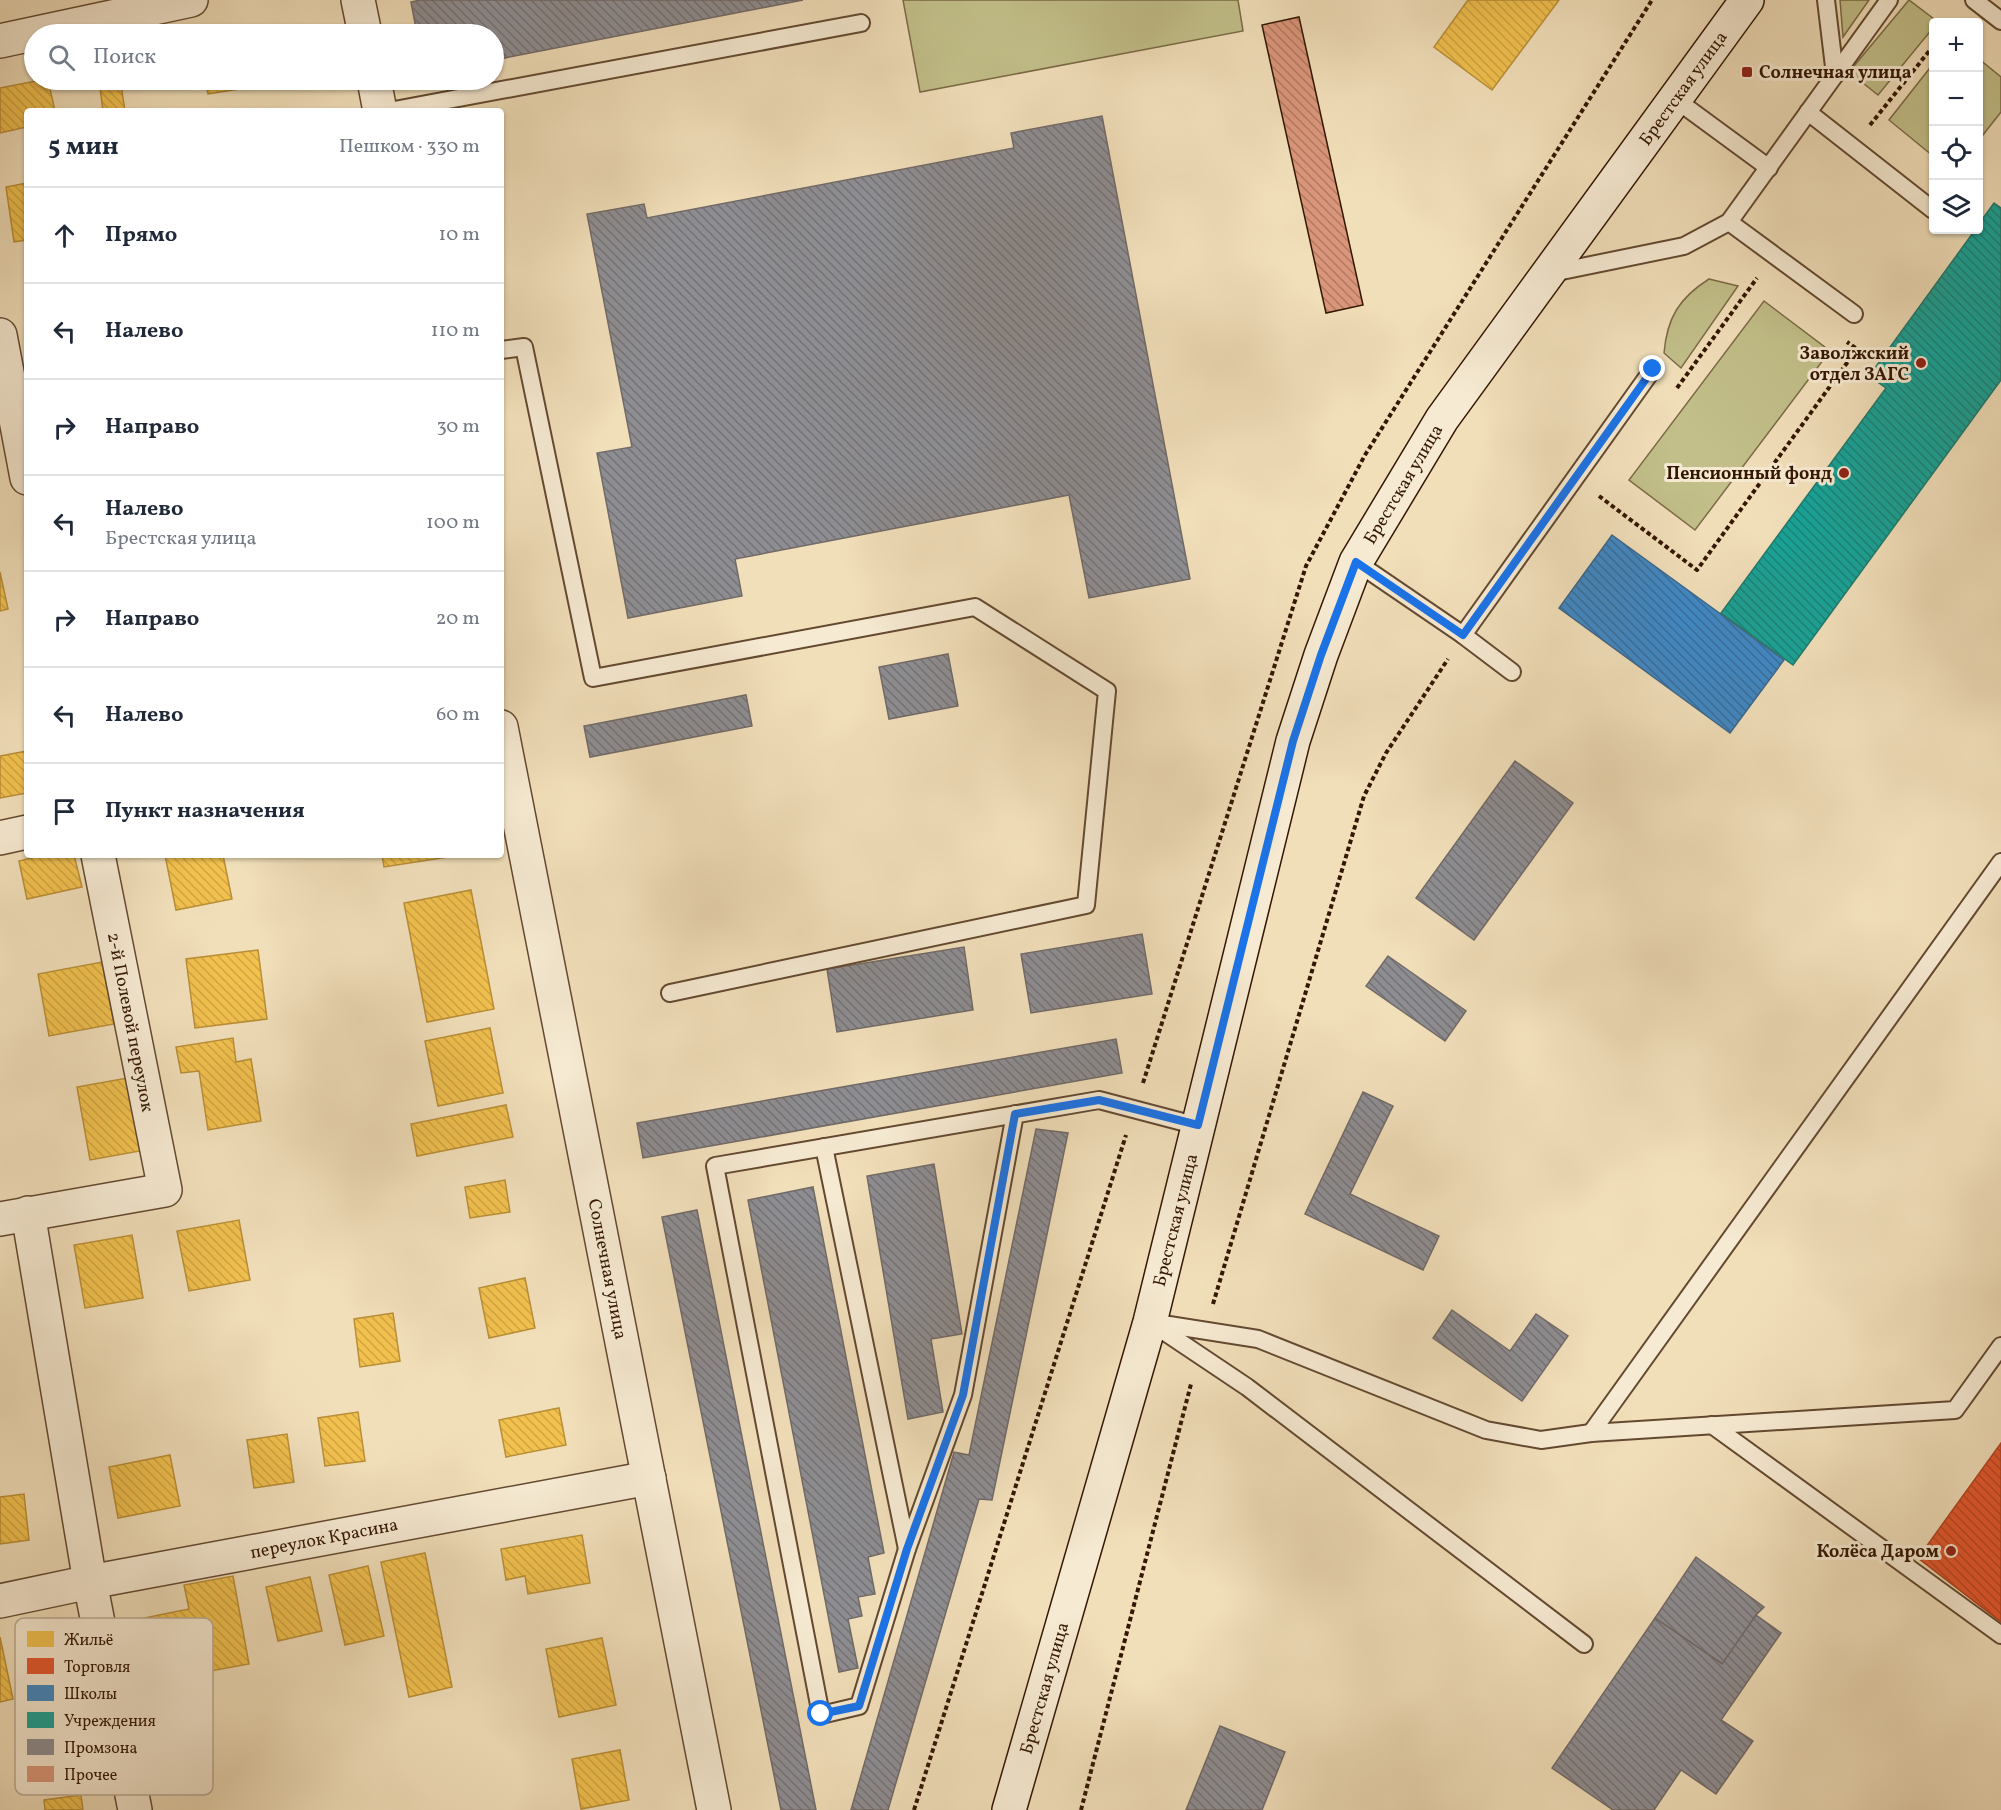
<!DOCTYPE html>
<html lang="ru">
<meta charset="utf-8">
<style>
body{margin:0;font-family:Vollkorn,serif;background:#f6f6f7;color:#1f2937}
.controls{position:absolute;right:18px;top:18px;display:grid;overflow:hidden;border-radius:6px;box-shadow:0 2px 4px #0004}
.controls button{width:54px;height:54px;display:grid;place-items:center;padding:0;border:0;border-bottom:2px solid #e0e1e3;background:#fff;color:#1f2937;font:30px sans-serif}
.stop{position:absolute;width:18px;height:18px;margin:-14px;border:4px solid #1a73e8;border-radius:50%;background:#fff}
.stop.end{background:#1a73e8;border-color:#fff;box-shadow:0 2px 6px #0008}
.list{margin:0;padding:0;list-style:none}
h2{display:flex;justify-content:space-between;align-items:center;height:78px;margin:0;padding:0 24px;font-size:26px}
h2 small{font-size:20px;font-weight:400;color:#747a83}
.list li{display:grid;grid-template-columns:39px 1fr auto;gap:18px;align-items:center;box-sizing:border-box;height:96px;padding:0 24px;border-top:2px solid #e0e1e3}
.list b{display:block;font-size:22px;white-space:nowrap}
.list p{margin:0;font-size:20px;white-space:nowrap;color:#747a83}
.list em{font-size:20px;font-style:normal;color:#747a83}
.icon{flex:none;width:33px;height:33px;fill:none;stroke:currentColor;stroke-width:2;stroke-linecap:round;stroke-linejoin:round}
.map{position:relative;flex:none;width:2001px;height:1810px;overflow:hidden}
.search{position:absolute;background:#fff;box-shadow:0 2px 4px #0004;left:24px;top:24px;width:480px;height:66px;display:flex;align-items:center;gap:15px;box-sizing:border-box;padding:0 21px;border-radius:33px;color:#747a83;font-size:22px}
.panel{position:absolute;background:#fff;box-shadow:0 2px 4px #0004;left:24px;top:108px;width:480px;height:750px;border-radius:6px}
.map>svg:first-child{display:block}
.grass{fill:#c2bf8a;stroke:#7b6b46;stroke-width:1.5}
.homes{fill:url(#homes-back-hatch);stroke:#b98e37;stroke-width:1.5}
.shops{fill:url(#shops-back-hatch);stroke:#af4421;stroke-width:1.5}
.schools{fill:url(#schools-back-hatch);stroke:#3c668a;stroke-width:1.5}
.public{fill:url(#public-back-hatch);stroke:#20796b;stroke-width:1.5}
.industry{fill:url(#industry-back-hatch);stroke:#726a67;stroke-width:1.5}
.building{fill:url(#building-back-hatch);stroke:#341702;stroke-width:1.5}
.lines{fill:none;stroke-linecap:round;stroke-linejoin:round}
.lane-casing{stroke:#634930;stroke-width:20}
.street-casing{stroke:#634930;stroke-width:36}
.secondary-casing{stroke:#341702;stroke-width:36}
.path{stroke:#341702;stroke-width:4;stroke-dasharray:4.5 3;stroke-linecap:butt}
.lane{stroke:#f6ead2;stroke-width:16}
.street{stroke:#f6ead2;stroke-width:33}
.secondary{stroke:#f6ead2;stroke-width:33}
.route{stroke:#1a73e8;stroke-width:8}
.poi-dot{fill:#8f2418;stroke:#f6ead2;stroke-width:2}
.labels{text-anchor:middle;stroke-width:6;stroke-linejoin:round;paint-order:stroke}
.poi-label{font-size:18px;font-weight:bold;fill:#341702;stroke:#f6ead2;text-anchor:end}
.street-label{font-size:18px;fill:#341702;stroke:#f6ead2}
.key{fill:#f6ead2;stroke:#bcab94;stroke-width:1.5}
.key-label{font-size:16px;fill:#341702}
</style>
<div class="map">
<svg width="2001" height="1810" viewBox="0 0 2001 1810">
<defs>
<pattern id="homes-back-hatch" width="6" height="6" patternUnits="userSpaceOnUse" patternTransform="scale(1.5)"><rect width="6" height="6" fill="#f2c14e"/><path d="M-1 5l2 2M0 0l6 6M5-1l2 2" fill="none" stroke="#d0a542"/></pattern>
<pattern id="shops-back-hatch" width="6" height="6" patternUnits="userSpaceOnUse" patternTransform="scale(1.5)"><rect width="6" height="6" fill="#e4572e"/><path d="M-1 5l2 2M0 0l6 6M5-1l2 2" fill="none" stroke="#ba4725"/></pattern>
<pattern id="schools-back-hatch" width="6" height="6" patternUnits="userSpaceOnUse" patternTransform="scale(1.5)"><rect width="6" height="6" fill="#3f88c5"/><path d="M-1 5l2 2M0 0l6 6M5-1l2 2" fill="none" stroke="#366e9e"/></pattern>
<pattern id="public-back-hatch" width="6" height="6" patternUnits="userSpaceOnUse" patternTransform="scale(1.5)"><rect width="6" height="6" fill="#17a398"/><path d="M-1 5l2 2M0 0l6 6M5-1l2 2" fill="none" stroke="#16847a"/></pattern>
<pattern id="industry-back-hatch" width="6" height="6" patternUnits="userSpaceOnUse" patternTransform="scale(1.5)"><rect width="6" height="6" fill="#8d8d92"/><path d="M-1 5l2 2M0 0l6 6M5-1l2 2" fill="none" stroke="#747275"/></pattern>
<pattern id="building-back-hatch" width="6" height="6" patternUnits="userSpaceOnUse" patternTransform="scale(1.5)"><rect width="6" height="6" fill="#da967a"/><path d="M-1 5l2 2M0 0l6 6M5-1l2 2" fill="none" stroke="#b27962"/></pattern>
</defs>
<rect width="100%" height="100%" fill="#f1dfba"/>
<filter id="stains"><feTurbulence type="fractalNoise" baseFrequency=".00333" numOctaves="4"/><feColorMatrix values="0 0 0 0 .2 0 0 0 0 .09 0 0 0 0 .02 0 0 0 .5 -.17"/></filter>
<radialGradient id="worn" r=".72"><stop offset=".6" stop-color="#630" stop-opacity="0"/><stop offset="1" stop-color="#630" stop-opacity=".3"/></radialGradient>
<g class="grass">
<polygon points="903,0 1238,0 1243,31 920,92"/>
<polygon points="1840,0 1869,0 1843,37"/>
<polygon points="1909,0 1938,22 1934,22 1933,28 1878,95 1849,72"/>
<polygon points="1979,59 2001,77 2001,112 1979,140"/>
<polygon points="1933,64 1933,156 1889,120"/>
<path d="M1709,279l29,7 -57,82 -17,-15c3,-35 15,-55 45,-74z"/>
<polygon points="1764,301 1830,351 1695,530 1629,480"/>
</g>
<g class="homes">
<polygon points="1468,0 1559,0 1492,90 1434,47"/>
<polygon points="41,80 48,80 55,111 27,111 27,127 0,133 0,88"/>
<polygon points="205,80 270,80 271,84 208,94"/>
<polygon points="121,85 125,111 103,111 100,88"/>
<polygon points="27,183 27,240 14,242 6,187"/>
<polygon points="0,572 8,609 0,611"/>
<polygon points="27,751 27,793 0,798 0,756"/>
<polygon points="44,855 74,855 82,887 27,899 19,861"/>
<polygon points="165,855 223,855 232,899 176,910"/>
<polygon points="382,855 461,855 384,867"/>
<polygon points="471,890 494,1009 427,1022 404,903"/>
<polygon points="258,950 267,1019 195,1028 186,959"/>
<polygon points="102,962 114,1024 49,1036 38,974"/>
<polygon points="490,1028 503,1093 438,1106 425,1041"/>
<polygon points="233,1038 236,1062 251,1059 261,1121 208,1130 199,1071 181,1073 176,1047"/>
<polygon points="127,1078 140,1151 90,1160 77,1087"/>
<polygon points="506,1105 513,1137 417,1156 411,1124"/>
<polygon points="505,1180 510,1212 470,1218 465,1187"/>
<polygon points="239,1220 250,1280 189,1291 177,1231"/>
<polygon points="132,1235 143,1298 85,1308 74,1245"/>
<polygon points="525,1278 535,1328 489,1338 479,1288"/>
<polygon points="393,1313 400,1361 360,1367 354,1319"/>
<polygon points="559,1408 566,1445 506,1457 499,1420"/>
<polygon points="358,1412 365,1461 325,1466 318,1418"/>
<polygon points="287,1434 294,1482 254,1488 247,1440"/>
<polygon points="170,1455 180,1506 118,1518 109,1467"/>
<polygon points="24,1494 29,1540 0,1544 0,1497"/>
<polygon points="582,1535 590,1583 528,1594 525,1576 506,1580 501,1549"/>
<polygon points="425,1553 452,1687 409,1697 381,1562"/>
<polygon points="368,1566 384,1636 345,1645 329,1575"/>
<polygon points="233,1576 249,1664 150,1682 139,1619 189,1609 184,1585"/>
<polygon points="310,1577 322,1631 278,1641 266,1587"/>
<polygon points="0,1637 13,1699 0,1702"/>
<polygon points="602,1638 616,1705 559,1717 546,1649"/>
<polygon points="620,1750 629,1800 581,1809 572,1759"/>
<polygon points="81,1795 83,1810 45,1810 44,1800"/>
</g>
<polygon class="shops" points="2001,1443 2001,1622 1918,1558"/>
<polygon class="schools" points="1612,535 1784,660 1730,733 1559,608"/>
<polygon class="public" points="1994,203 2001,208 2001,380 1793,665 1721,613 1886,388 1869,376 1975,230 1978,230 1978,225"/>
<g class="industry">
<polygon points="420,0 803,0 494,60 494,34 417,34 411,2"/>
<polygon points="1102,116 1190,579 1089,598 1069,495 735,559 742,596 628,618 597,453 632,447 587,214 644,204 647,218 1014,148 1011,133"/>
<polygon points="948,654 958,706 889,719 879,667"/>
<polygon points="746,695 752,726 590,757 584,726"/>
<polygon points="1515,761 1573,803 1474,940 1416,898"/>
<polygon points="1142,934 1152,994 1031,1013 1021,954"/>
<polygon points="964,947 973,1010 837,1032 827,969"/>
<polygon points="1388,956 1466,1011 1445,1041 1366,986"/>
<polygon points="1116,1039 1122,1073 643,1158 637,1123"/>
<polygon points="1363,1092 1393,1106 1350,1194 1439,1236 1423,1270 1305,1214"/>
<polygon points="1036,1129 1068,1133 992,1500 979,1499 888,1810 851,1810 954,1452 969,1455"/>
<polygon points="934,1164 962,1334 931,1339 943,1412 908,1419 867,1176"/>
<polygon points="813,1187 884,1553 868,1557 875,1594 858,1597 862,1616 848,1619 858,1668 839,1672 748,1200"/>
<polygon points="697,1210 816,1810 781,1810 662,1217"/>
<polygon points="1452,1310 1510,1351 1536,1314 1568,1336 1522,1401 1433,1338"/>
<polygon points="1696,1557 1764,1607 1756,1615 1723,1664 1655,1618"/>
<polygon points="1756,1615 1781,1633 1721,1720 1753,1741 1716,1794 1681,1770 1654,1810 1613,1810 1552,1768 1655,1618 1722,1664"/>
<polygon points="1220,1726 1285,1752 1262,1810 1186,1810"/>
</g>
<polygon class="building" points="1299,17 1363,305 1326,313 1262,25"/>
<g class="lines">
<defs>
<g id="lane">
<polyline points="1826,0 1835,75"/>
<polyline points="1974,0 2001,21"/>
<polyline points="1675,99 1769,168"/>
<polyline points="389,111 861,23"/>
<polyline points="1808,112 1933,210"/>
<polyline points="1729,222 1854,314"/>
<polyline points="1552,273 1684,246 1729,222 1889,0"/>
<polyline points="501,350 524,347 593,678 975,607 1107,691 1086,905 670,993"/>
<polyline points="1356,562 1463,635 1653,369"/>
<polyline points="1463,635 1512,672"/>
<polyline points="1015,1114 963,1395 907,1549 859,1706 821,1715 715,1166 1099,1100 1198,1126"/>
<polyline points="824,1147 907,1549"/>
<polyline points="1712,1425 2001,1635"/>
<polyline points="1591,1433 2001,862"/>
<polyline points="1584,1644 1247,1387 1150,1322 1258,1339 1486,1430 1541,1440 1591,1433 1955,1410 2001,1346"/>
</g>
<g id="street">
<polyline points="358,0 365,34"/>
<polyline points="0,41 191,0"/>
<polyline points="374,80 380,111"/>
<polyline points="0,335 27,478"/>
<polyline points="501,727 714,1810"/>
<polyline points="0,838 27,832"/>
<polyline points="28,1213 90,1582 135,1810"/>
<polyline points="0,1219 165,1190 98,855"/>
<polyline points="0,1601 90,1582 649,1478"/>
</g>
<polyline id="secondary" points="1009,1810 1150,1322 1293,741 1321,655 1356,562 1442,419 1747,0"/>
</defs>
<use href="#lane" class="lane-casing"/>
<use href="#street" class="street-casing"/>
<use href="#secondary" class="secondary-casing"/>
<g class="path">
<polyline points="1870,125 1934,45"/>
<polyline points="1677,388 1757,278"/>
<polyline points="1599,496 1697,570 1857,349 1847,342"/>
<polyline points="1143,1083 1306,566 1365,455 1652,0"/>
<polyline points="1213,1304 1364,796 1386,753 1448,659"/>
<polyline points="914,1810 1126,1135"/>
<polyline points="1081,1810 1191,1384"/>
</g>
<use href="#lane" class="lane"/>
<use href="#street" class="street"/>
<use href="#secondary" class="secondary"/>
</g>
<g class="lines">
<polyline class="route" points="821,1714 859,1706 907,1549 963,1395 1015,1114 1099,1100 1198,1125 1293,741 1321,655 1356,562 1463,635 1653,369"/>
</g>
<g class="poi-dot">
<rect x="1741" y="66" width="12" height="12" rx="3"/>
<circle cx="1921" cy="363" r="6"/>
<circle cx="1844" cy="473" r="6"/>
<circle cx="1951" cy="1551" r="6"/>
</g>
<g class="labels">
<g class="poi-label">
<text x="1759" y="78" text-anchor="start">Солнечная улица</text>
<text x="1909" y="359">Заволжский<tspan x="1909" dy="21">отдел ЗАГС</tspan></text>
<text x="1832" y="479">Пенсионный фонд</text>
<text x="1939" y="1557">Колёса Даром</text>
</g>
<g class="street-label">
<text transform="translate(1683 88) rotate(-54)" y="6">Брестская улица</text>
<text transform="translate(1403 484) rotate(-59)" y="6">Брестская улица</text>
<text transform="translate(131 1022) rotate(79)" y="6">2-й Полевой переулок</text>
<text transform="translate(1175 1220) rotate(-76)" y="6">Брестская улица</text>
<text transform="translate(608 1269) rotate(79)" y="6">Солнечная улица</text>
<text transform="translate(324 1538) rotate(-11)" y="6">переулок Красина</text>
<text transform="translate(1044 1688) rotate(-74)" y="6">Брестская улица</text>
</g>
</g>
<rect x="15" y="1618" width="198" height="177" rx="9" class="key"/>
<rect x="27" y="1631" width="27" height="16" fill="#f2c14e"/>
<rect x="27" y="1658" width="27" height="16" fill="#e4572e"/>
<rect x="27" y="1685" width="27" height="16" fill="#3f88c5"/>
<rect x="27" y="1712" width="27" height="16" fill="#17a398"/>
<rect x="27" y="1739" width="27" height="16" fill="#8d8d92"/>
<rect x="27" y="1766" width="27" height="16" fill="#da967a"/>
<g class="key-label">
<text x="64" y="1645">Жильё</text>
<text x="64" y="1672">Торговля</text>
<text x="64" y="1699">Школы</text>
<text x="64" y="1726">Учреждения</text>
<text x="64" y="1753">Промзона</text>
<text x="64" y="1780">Прочее</text>
</g>
<rect width="100%" height="100%" filter="url(#stains)"/>
<rect width="100%" height="100%" fill="url(#worn)"/>
</svg>
<div class="controls">
<button>+</button>
<button>−</button>
<button><svg class="icon" aria-label="locate" viewBox="0 0 24 24"><circle cx="12" cy="12" r="6"/><path d="M12 2v4M12 18v4M2 12h4M18 12h4"/></svg></button>
<button><svg class="icon" aria-label="layers" viewBox="0 0 24 24"><path d="M12 4l9 5-9 5-9-5zM3 14l9 5 9-5"/></svg></button>
</div>
<div class="stop" style="left:821px;top:1714px"></div>
<div class="stop end" style="left:1653px;top:369px"></div>
<div class="search"><svg class="icon" aria-label="search" viewBox="0 0 24 24"><circle cx="10" cy="10" r="6"/><path d="M15 15l6 6"/></svg>Поиск</div>
<section class="panel">
<h2>5 мин<small>Пешком · 330 m</small></h2>
<ul class="list">
<li><svg class="icon" aria-label="ahead" viewBox="0 0 24 24"><path d="M12 20V5M6 11l6-6 6 6"/></svg><div><b>Прямо</b></div><em>10 m</em></li>
<li><svg class="icon" aria-label="left" viewBox="0 0 24 24"><path d="M17 20v-9H6M10 6l-5 5 5 5"/></svg><div><b>Налево</b></div><em>110 m</em></li>
<li><svg class="icon" aria-label="right" viewBox="0 0 24 24"><path d="M7 20v-9h11M14 6l5 5-5 5"/></svg><div><b>Направо</b></div><em>30 m</em></li>
<li><svg class="icon" aria-label="left" viewBox="0 0 24 24"><path d="M17 20v-9H6M10 6l-5 5 5 5"/></svg><div><b>Налево</b><p>Брестская улица</p></div><em>100 m</em></li>
<li><svg class="icon" aria-label="right" viewBox="0 0 24 24"><path d="M7 20v-9h11M14 6l5 5-5 5"/></svg><div><b>Направо</b></div><em>20 m</em></li>
<li><svg class="icon" aria-label="left" viewBox="0 0 24 24"><path d="M17 20v-9H6M10 6l-5 5 5 5"/></svg><div><b>Налево</b></div><em>60 m</em></li>
<li><svg class="icon" aria-label="arrive" viewBox="0 0 24 24"><path d="M6 21V4h12l-3 4 3 4H6"/></svg><div><b>Пункт назначения</b></div></li>
</ul>
</section>
</div>
